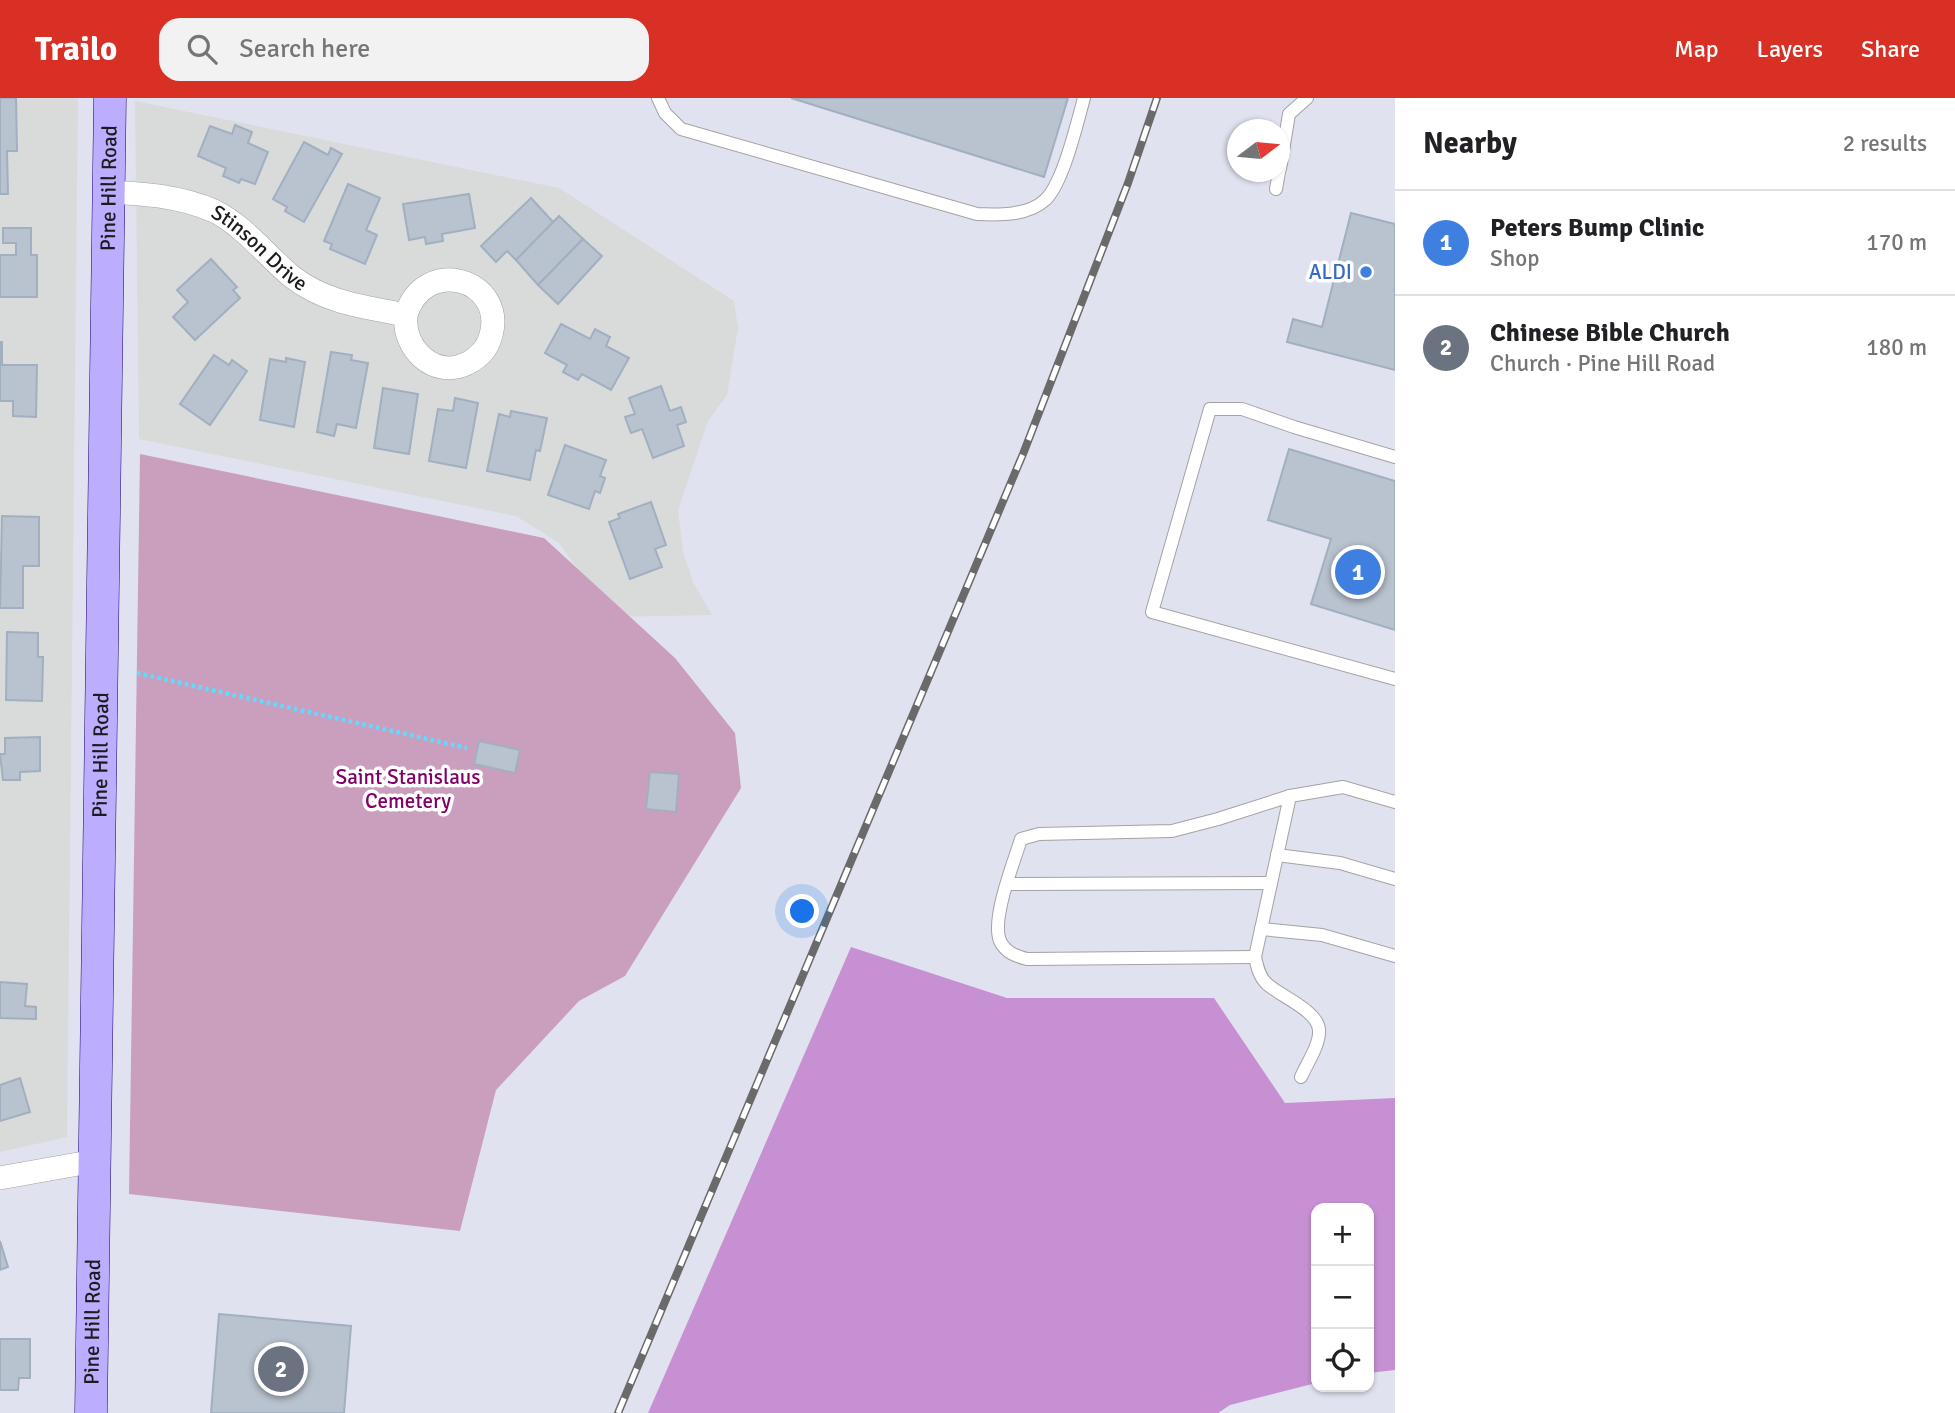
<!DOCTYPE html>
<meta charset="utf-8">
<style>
body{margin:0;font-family:Signika,sans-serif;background:#f2f2f2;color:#202124}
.controls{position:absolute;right:21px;bottom:21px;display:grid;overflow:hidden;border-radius:14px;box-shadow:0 2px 5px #0004}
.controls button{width:63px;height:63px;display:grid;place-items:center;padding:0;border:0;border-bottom:2px solid #e0e0e0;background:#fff;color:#202124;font:35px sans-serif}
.compass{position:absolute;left:1227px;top:21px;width:63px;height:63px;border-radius:50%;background:#fff;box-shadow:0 2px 5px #0004;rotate:74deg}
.you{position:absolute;left:803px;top:814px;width:24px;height:24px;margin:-18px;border:5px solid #fff;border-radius:50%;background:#1a73e8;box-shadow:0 0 0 10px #1a73e833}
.badge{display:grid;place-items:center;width:46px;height:46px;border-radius:50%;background:#d93025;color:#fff;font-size:23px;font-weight:700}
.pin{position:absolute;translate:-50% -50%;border:4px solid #fff;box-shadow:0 2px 7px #0006}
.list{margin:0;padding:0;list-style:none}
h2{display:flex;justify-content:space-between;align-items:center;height:91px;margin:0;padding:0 28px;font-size:30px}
h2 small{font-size:23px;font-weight:400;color:#757577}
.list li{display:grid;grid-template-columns:46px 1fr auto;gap:21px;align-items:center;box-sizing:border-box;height:105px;padding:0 28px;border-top:2px solid #e0e0e0}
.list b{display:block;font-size:26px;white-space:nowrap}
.list p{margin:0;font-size:23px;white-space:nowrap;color:#757577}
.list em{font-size:23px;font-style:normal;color:#757577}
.icon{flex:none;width:38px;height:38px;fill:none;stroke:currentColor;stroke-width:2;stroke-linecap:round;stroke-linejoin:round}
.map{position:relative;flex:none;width:1395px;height:1315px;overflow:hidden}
header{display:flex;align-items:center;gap:42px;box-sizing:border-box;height:98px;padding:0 35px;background:#d93025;color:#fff}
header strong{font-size:33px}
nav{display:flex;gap:38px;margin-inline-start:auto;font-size:24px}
.search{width:490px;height:63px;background:#f2f2f2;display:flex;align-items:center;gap:18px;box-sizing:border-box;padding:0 24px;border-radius:21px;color:#757577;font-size:26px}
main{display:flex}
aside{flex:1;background:#fff}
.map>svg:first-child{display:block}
.residential{fill:#d9dada}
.forest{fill:#c790d2}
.cemetery{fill:#ca9fbe}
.building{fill:#b9c2cf;stroke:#a1afc1;stroke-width:2}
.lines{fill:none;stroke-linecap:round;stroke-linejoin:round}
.lane-casing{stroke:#a3a3a3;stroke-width:14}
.street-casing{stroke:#a3a3a3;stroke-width:24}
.secondary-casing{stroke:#1c0075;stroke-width:33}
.path{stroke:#60dbff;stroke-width:4.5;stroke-dasharray:3.5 3.5;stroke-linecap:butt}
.lane{stroke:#fff;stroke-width:12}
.street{stroke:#fff;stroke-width:23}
.secondary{stroke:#bcadff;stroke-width:32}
.rail-casing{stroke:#6a6a6a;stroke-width:8}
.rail{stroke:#fff;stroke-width:5;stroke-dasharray:16;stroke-linecap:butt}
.shop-dot{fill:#3f7fe0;stroke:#fff;stroke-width:2.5}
.labels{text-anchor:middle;stroke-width:7;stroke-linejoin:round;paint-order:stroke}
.street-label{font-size:21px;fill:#1c1c1c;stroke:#fff}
.shop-label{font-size:21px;fill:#366cbe;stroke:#fff;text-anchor:end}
.park-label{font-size:21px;fill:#830068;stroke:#fff}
</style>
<header>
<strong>Trailo</strong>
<div class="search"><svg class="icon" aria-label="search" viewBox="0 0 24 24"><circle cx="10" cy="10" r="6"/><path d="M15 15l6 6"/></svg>Search here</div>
<nav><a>Map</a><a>Layers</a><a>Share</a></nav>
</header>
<main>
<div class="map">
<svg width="1395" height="1315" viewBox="0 0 1395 1315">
<rect width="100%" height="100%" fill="#e0e3ef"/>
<g class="residential">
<polygon points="0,0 78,0 67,1039 0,1054"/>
<polygon points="135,3 559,90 734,203 738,230 727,297 708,323 678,412 683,453 694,486 712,517 612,519 559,445 516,418 139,341"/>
</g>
<polygon class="forest" points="851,849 1007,900 1214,900 1285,1005 1395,1000 1395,1272 1369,1275 1369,1110 1316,1110 1316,1285 1230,1307 1218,1315 648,1315"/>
<polygon class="cemetery" points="140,356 544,440 675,560 735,635 741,690 625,878 579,903 496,992 460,1133 129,1096"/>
<g class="building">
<polygon points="0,0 16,0 17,53 7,53 8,96 0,96"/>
<polygon points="791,0 1068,0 1044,79"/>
<polygon points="235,27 252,34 248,45 268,54 255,86 241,81 239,85 223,78 226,70 198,58 210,28 232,36"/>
<polygon points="304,44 328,57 331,50 342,56 304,124 285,113 287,109 273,101"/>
<polygon points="348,86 380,100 366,132 377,137 365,166 330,151 332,146 324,143"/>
<polygon points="469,96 475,130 442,136 443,143 426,146 425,139 409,142 403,106"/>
<polygon points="531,100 554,125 516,162 507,153 496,164 481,148"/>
<polygon points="1351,115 1395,126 1395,272 1287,244 1293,221 1322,229"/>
<polygon points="559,118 583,141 538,187 516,162"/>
<polygon points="3,130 31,130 31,157 37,157 37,199 0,199 0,157 16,157 16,145 3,145"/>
<polygon points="583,141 602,158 558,206 538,187"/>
<polygon points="211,161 237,189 233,192 240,200 195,242 173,219 188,204 177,192"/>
<polygon points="561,226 590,241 595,231 610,239 606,248 629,260 611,292 582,276 578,282 563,274 567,267 545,255"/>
<polygon points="0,244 2,244 2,267 37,267 36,319 13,318 13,303 0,303"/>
<polygon points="331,254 352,257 351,262 368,265 356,330 337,326 334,338 317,334"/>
<polygon points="214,257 229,267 232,262 247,273 210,327 180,306"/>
<polygon points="286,260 305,264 294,329 260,322 270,261 286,264"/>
<polygon points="661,288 670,313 681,309 686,324 677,327 684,348 653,360 642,331 631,335 625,319 635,316 629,300"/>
<polygon points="383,290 418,296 409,356 374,350"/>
<polygon points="455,300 478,305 466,370 429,363 438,311 453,313"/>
<polygon points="511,313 547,320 540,353 536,352 530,382 487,373 499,316 510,319"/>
<polygon points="565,347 606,362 600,378 605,380 600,395 595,393 589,411 548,397"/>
<polygon points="1289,351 1395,383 1395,532 1311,506 1331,441 1268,422"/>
<polygon points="651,404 666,447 655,451 662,469 630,481 609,424 620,420 618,416"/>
<polygon points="2,418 39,419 39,468 23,468 23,510 0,510"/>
<polygon points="7,534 38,535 38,559 43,559 42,603 6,602"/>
<polygon points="40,639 40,673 20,674 20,682 3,682 0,656 5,656 5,640"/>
<polygon points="479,643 520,652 515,675 474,666"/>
<polygon points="650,674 679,676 676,714 646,711"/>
<polygon points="0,884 27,886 25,908 36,909 36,921 0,920"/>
<polygon points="20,980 30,1014 0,1023 0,987"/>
<polygon points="0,1143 8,1169 0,1172"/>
<polygon points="219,1216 351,1228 344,1315 211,1315"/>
<polygon points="0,1241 30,1241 30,1280 19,1280 18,1292 0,1292"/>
</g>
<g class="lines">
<defs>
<g id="lane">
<path d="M658,0l7,15 16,16 296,85c21,1 51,2 68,-14 18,-16 32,-77 39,-102"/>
<polyline points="1280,71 1289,16 1307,0"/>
<polyline points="1276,91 1279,74"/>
<polyline points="1395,359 1294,329 1242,311 1210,311 1152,514 1395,581"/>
<polyline points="1277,757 1340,765 1395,781"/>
<polyline points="1008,786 1271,785"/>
<polyline points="1261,831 1322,837 1395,858"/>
<path d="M1255,859l-228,2c-11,-3 -21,-6 -27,-18 -9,-22 14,-79 21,-102l18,-5 133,-3 46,-12 72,-23"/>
<path d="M1301,979c6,-14 19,-32 18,-47 -1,-20 -40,-34 -53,-47 -7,-7 -9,-17 -11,-26l35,-161 53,-9 52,15"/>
</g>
<g id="street">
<path id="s1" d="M109,94c37,2 71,4 105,19 29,14 52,44 77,65 34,27 74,31 115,39 18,-60 100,-36 85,20 -3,12 -11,22 -23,28 -34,17 -66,-15 -62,-48"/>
<polyline points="0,1080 95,1063"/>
</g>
<g id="secondary">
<path id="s2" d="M91,1315l19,-1315"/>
</g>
</defs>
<use href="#lane" class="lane-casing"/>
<use href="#street" class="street-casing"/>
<use href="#secondary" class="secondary-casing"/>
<polyline class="path" points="137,575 467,650"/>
<use href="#lane" class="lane"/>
<use href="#street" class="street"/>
<use href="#secondary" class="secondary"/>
<defs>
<polyline id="rail" points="618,1315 1023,356 1128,85 1157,0"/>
</defs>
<use href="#rail" class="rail-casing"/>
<use href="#rail" class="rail"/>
</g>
<circle class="shop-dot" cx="1366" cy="174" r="7"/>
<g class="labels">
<g class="street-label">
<text dy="7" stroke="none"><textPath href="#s2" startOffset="1225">Pine Hill Road</textPath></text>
<text dy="7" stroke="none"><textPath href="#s1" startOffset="166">Stinson Drive</textPath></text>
<text dy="7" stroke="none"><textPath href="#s2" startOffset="658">Pine Hill Road</textPath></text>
<text dy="7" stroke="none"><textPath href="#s2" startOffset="91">Pine Hill Road</textPath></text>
</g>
<g class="shop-label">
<text x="1352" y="181">ALDI</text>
</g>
<g class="park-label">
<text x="408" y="686">Saint Stanislaus<tspan x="408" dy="24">Cemetery</tspan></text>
</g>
</g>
</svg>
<div class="controls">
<button>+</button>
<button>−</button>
<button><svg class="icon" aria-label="locate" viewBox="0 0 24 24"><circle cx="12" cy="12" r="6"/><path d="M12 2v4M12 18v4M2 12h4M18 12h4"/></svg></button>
</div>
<svg class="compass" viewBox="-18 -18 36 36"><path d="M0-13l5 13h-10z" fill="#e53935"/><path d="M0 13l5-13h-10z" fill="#757577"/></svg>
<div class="you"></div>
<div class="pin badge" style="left:1358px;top:474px;background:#3f7fe0">1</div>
<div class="pin badge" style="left:281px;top:1271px;background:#6b7280">2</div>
</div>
<aside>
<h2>Nearby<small>2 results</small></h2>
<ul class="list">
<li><span class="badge" style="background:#3f7fe0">1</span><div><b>Peters Bump Clinic</b><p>Shop</p></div><em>170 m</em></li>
<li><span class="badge" style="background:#6b7280">2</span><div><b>Chinese Bible Church</b><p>Church · Pine Hill Road</p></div><em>180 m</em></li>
</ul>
</aside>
</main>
